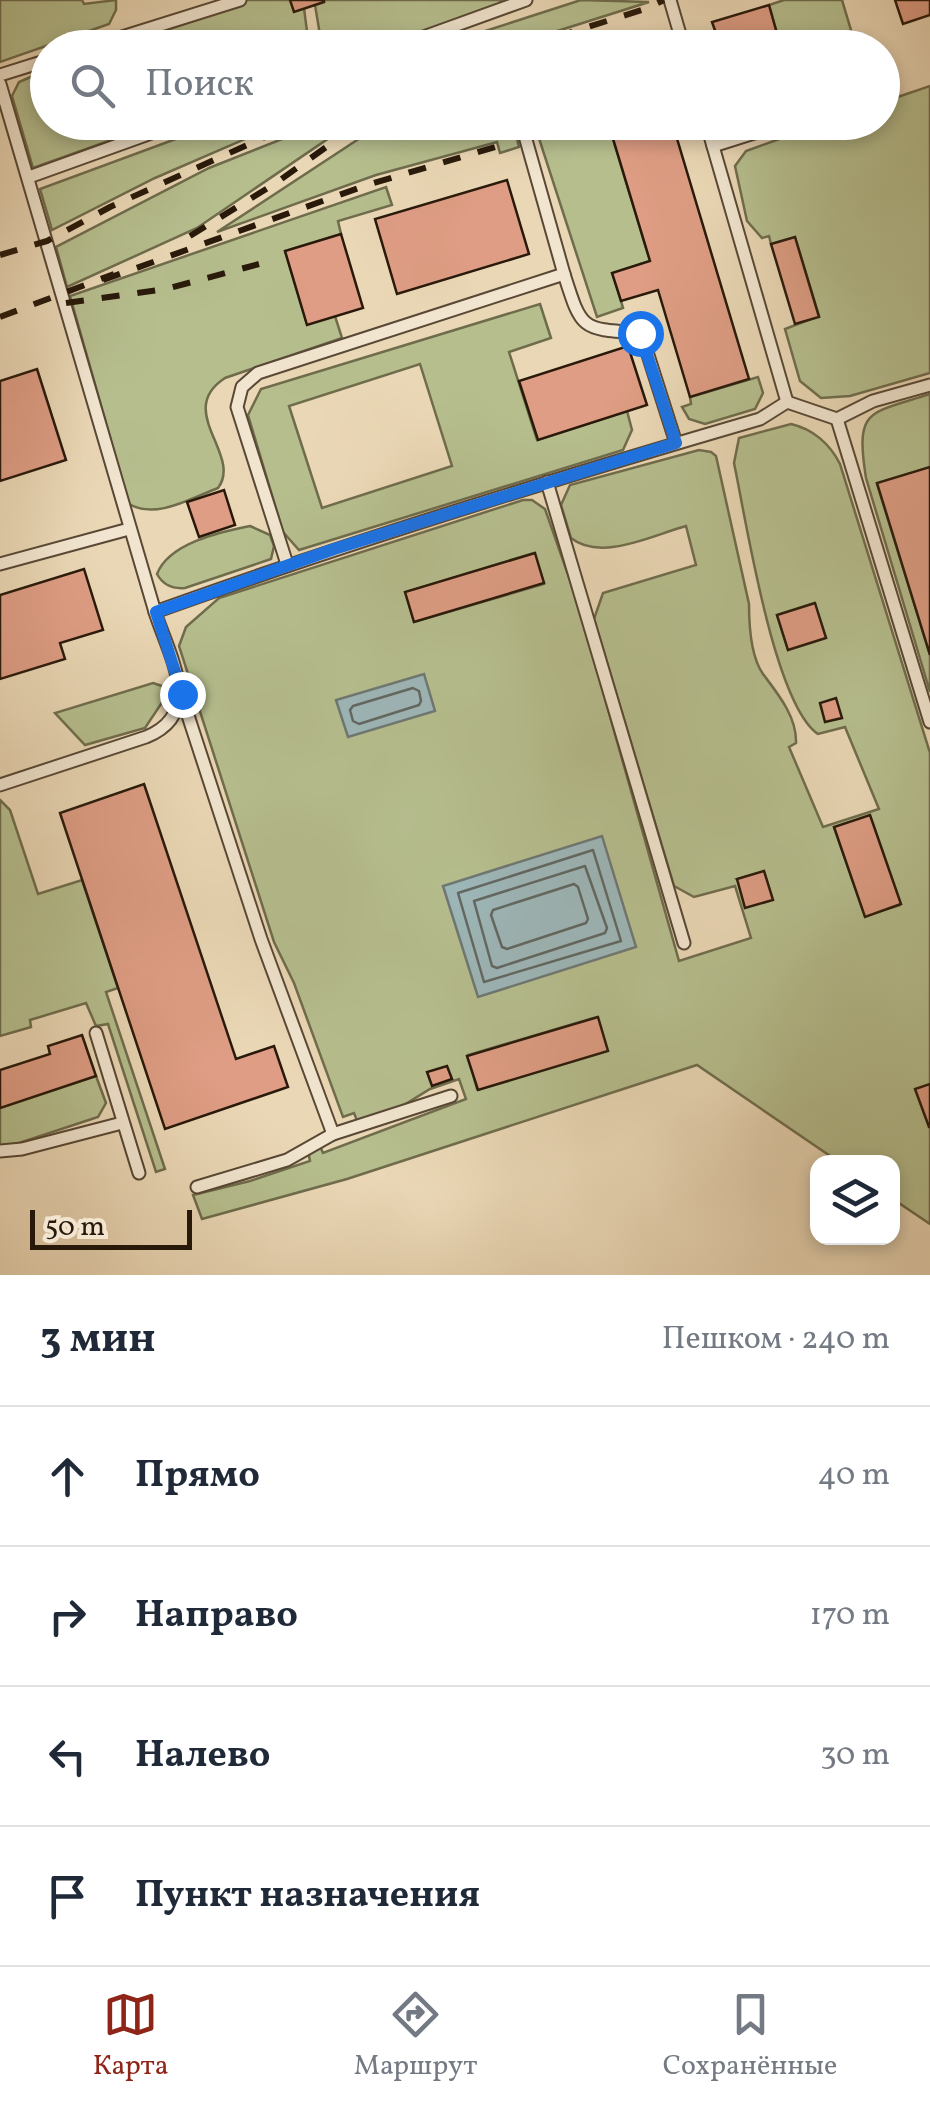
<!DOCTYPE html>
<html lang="ru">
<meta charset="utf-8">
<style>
body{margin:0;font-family:Vollkorn,serif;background:#f6f6f7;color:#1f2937}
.controls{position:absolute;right:30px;bottom:30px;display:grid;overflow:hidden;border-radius:20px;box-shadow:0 5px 15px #0003}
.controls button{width:90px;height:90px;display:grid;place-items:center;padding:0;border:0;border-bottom:2px solid #e0e1e3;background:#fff;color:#1f2937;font:50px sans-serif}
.scale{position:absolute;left:30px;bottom:25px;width:162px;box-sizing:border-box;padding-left:10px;border:5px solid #28190a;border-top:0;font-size:28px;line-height:35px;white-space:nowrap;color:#28190a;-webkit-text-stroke:8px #f1e5cf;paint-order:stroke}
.stop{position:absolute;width:30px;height:30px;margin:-22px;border:8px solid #1a73e8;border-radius:50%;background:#fff}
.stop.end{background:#1a73e8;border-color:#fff;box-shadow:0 2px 10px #0008}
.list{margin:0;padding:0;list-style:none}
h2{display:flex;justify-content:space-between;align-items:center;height:130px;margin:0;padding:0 40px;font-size:42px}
h2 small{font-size:32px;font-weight:400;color:#747a83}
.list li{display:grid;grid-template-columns:65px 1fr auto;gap:30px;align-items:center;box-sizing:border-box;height:140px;padding:0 40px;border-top:2px solid #e0e1e3}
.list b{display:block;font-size:38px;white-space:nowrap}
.list em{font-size:32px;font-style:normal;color:#747a83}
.icon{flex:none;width:55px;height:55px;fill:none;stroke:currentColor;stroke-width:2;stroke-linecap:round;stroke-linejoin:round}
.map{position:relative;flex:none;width:930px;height:1275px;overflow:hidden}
.search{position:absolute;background:#fff;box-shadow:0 5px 15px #0003;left:30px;right:30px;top:30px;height:110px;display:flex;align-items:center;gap:25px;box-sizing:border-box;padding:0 35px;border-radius:55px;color:#747a83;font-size:38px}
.sheet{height:690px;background:#fff}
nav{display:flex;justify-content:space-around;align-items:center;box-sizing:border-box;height:140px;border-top:2px solid #e0e1e3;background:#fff;font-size:28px;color:#747a83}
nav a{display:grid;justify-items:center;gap:5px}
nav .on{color:#8f2418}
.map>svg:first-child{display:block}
.green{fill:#b6be8e;stroke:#6f6c4c;stroke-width:2.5;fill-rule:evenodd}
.water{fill:#9db7b9;stroke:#6e7873;stroke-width:2.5}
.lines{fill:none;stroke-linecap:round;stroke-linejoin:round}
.shore{stroke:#626862;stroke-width:2.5}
.building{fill:#de9d84;stroke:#28190a;stroke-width:2.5}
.service-casing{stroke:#584835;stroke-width:15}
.service{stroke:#f1e5cf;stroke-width:11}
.rail{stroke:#28190a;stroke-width:6;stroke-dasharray:18 18;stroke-linecap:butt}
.route{stroke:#1a73e8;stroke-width:12}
</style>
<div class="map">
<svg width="930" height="1275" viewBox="0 0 930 1275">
<rect width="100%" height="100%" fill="#ead7b5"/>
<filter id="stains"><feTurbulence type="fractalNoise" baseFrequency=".002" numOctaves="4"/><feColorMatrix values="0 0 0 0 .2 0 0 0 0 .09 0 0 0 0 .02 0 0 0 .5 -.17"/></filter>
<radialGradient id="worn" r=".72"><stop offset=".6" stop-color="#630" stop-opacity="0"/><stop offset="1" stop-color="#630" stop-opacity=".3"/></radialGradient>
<g class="green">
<polygon points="0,0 82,0 84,4 116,0 116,10 109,24 0,62"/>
<polygon points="217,0 290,0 304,8 309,47 112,48 220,12"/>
<polygon points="324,0 502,0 496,7 382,48 322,47 315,5"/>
<polygon points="581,0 649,2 507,47 436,47"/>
<polygon points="784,0 842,0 856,47 781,47 769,5"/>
<polygon points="47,70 48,122 159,123 33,168 12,96 19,82"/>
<polygon points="930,86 930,373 850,396 821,398 800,381 785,329 819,316 795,237 771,244 769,236 762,238 747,221 735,166 746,151 824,123 882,122 883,102"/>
<polygon points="325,122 351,123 197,228 67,287 56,247 209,168"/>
<polygon points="219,123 282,123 155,178 52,230 40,189"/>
<polygon points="383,123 513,123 519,147 500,153 497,142 376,175 217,232"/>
<polygon points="534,123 608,123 650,261 613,273 623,308 597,317"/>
<path d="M386,187l6,18 -54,16 3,13 -56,17 22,73 28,-8 7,22 -117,40c-51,33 18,77 -7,110 -27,10 -62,32 -89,16l-59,-208z"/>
<path d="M540,304l11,34 -42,14 28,88 90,-29 5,19 -9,20 -324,100 -16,-18 -35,-117 13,-26zM420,364l32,102 -130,42 -33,-102z"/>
<polygon points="758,377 763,393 755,409 705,424 689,419 682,407 691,404 690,397"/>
<path d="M930,394v73l-53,17 53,171v37l-64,-214c-11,-70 2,-64 64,-84z"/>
<path d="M791,424c22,5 39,20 49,40l90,289v331l-14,6 14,37v97l-37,-25 -1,-37h-53l-142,-97 -350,114 -145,40 -9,-24 57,-14 60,-20 -2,-10 12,-5 3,7 143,-54 -7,-20 -29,10 -39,24 -33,10 -4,-10 -11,4 -49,-134 -20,-41 -95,-296 7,-19 33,-29 304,-98h9l13,9 33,94 101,358 72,-23 -16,-52 -41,11 -20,-11 -80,-267 9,-26 93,-28 -10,-39c-33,9 -85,36 -115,12l-10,-33 9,-20 129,-35 12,2 5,4 33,148c0,21 2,53 14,70 15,20 34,43 33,69l-7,4 34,80 56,-18 -34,-82 -27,7c-44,-30 -72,-214 -84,-271l5,-25zM534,553l10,31 -130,38 -8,-30zM814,603l12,35 -38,12 -11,-35zM834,827l66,77v1l-35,11zM764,871l8,28 -35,-20zM597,1017l10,34 -130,38 -9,-34z"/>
<path d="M250,526l20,9 4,11 -3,13 -86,29c-12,1 -22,-3 -28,-14 12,-31 63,-42 93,-48z"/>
<polygon points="153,683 162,686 165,698 145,728 85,745 55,713"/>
<polygon points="0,800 10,810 38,894 82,880 118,988 106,992 165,1169 156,1172 108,1024 96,1026 86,1003 30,1020 31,1027 0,1036"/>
<polygon points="96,1076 106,1103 98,1117 13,1145 0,1146 0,1108"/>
</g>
<g class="water">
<polygon points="424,674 435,711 348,737 336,700"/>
<polygon points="602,836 636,947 478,997 443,886"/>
</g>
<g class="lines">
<g class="shore">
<polygon points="413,688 419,691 421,701 419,705 359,724 353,721 350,710 353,706"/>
<polygon points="593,850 621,941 484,982 458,893"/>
<polygon points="585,866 607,928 605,933 497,968 492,966 474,901"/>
<polygon points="574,884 578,887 588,919 586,923 507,949 502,947 491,915 493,910"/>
</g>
</g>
<g class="building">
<polygon points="290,0 324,0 324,2 294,12"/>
<polygon points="895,0 930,0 930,15 903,24"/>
<polygon points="769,5 781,48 677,48 717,36 712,22"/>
<polygon points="645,32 650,48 594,48"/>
<polygon points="608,122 672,122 749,379 690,397 658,290 621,301 612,273 650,261"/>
<polygon points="507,180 529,254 397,294 375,219"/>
<polygon points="341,234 363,308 307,325 285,251"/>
<polygon points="795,237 819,317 795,324 771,244"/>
<polygon points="628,346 647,405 538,440 519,381"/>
<polygon points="37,369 66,460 0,481 0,381"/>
<polygon points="930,467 930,655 877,483"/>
<polygon points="224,490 235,525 199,537 187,502"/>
<polygon points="535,553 544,583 414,622 405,592"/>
<polygon points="84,569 103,630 60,643 65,659 0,679 0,595"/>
<polygon points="815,603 826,638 788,650 777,615"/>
<polygon points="836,698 842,718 825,722 820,703"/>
<polygon points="144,784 236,1059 274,1046 288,1087 165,1129 60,813"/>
<polygon points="870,815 901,904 865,917 834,827"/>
<polygon points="764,871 773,900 745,908 737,879"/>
<polygon points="598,1017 608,1051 478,1090 467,1056"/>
<polygon points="82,1035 96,1076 0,1108 0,1070 50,1054 48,1046"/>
<polygon points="447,1066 452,1079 432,1086 427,1072"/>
<polygon points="930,1084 930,1127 929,1127 915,1089"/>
</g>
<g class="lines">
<defs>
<g id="service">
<polyline points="670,0 684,48"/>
<polyline points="87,48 240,0"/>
<polyline points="393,48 526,0"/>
<polyline points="0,75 48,60"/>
<polyline points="0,84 155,612"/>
<polyline points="706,122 787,402"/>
<polyline points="713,146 789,122"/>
<polyline points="29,177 182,122"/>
<path d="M564,274c18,57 17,55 77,59l35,110"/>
<polyline points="837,419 930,722"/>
<polyline points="547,482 684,943"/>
<polyline points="0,564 129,529"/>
<polyline points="287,564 237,407 242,387 258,373 564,274 521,122"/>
<polyline points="181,694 261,939 333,1134 451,1096"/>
<path d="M0,785l146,-48c59,-24 23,-81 9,-125 200,-72 402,-134 605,-193l27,-17 50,17 36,-18 57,-16"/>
<polyline points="96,1033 139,1173"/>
<polyline points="0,1151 22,1149 122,1123"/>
<polyline points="197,1187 287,1160 333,1134"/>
</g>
</defs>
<use href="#service" class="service-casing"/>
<use href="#service" class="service"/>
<g class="rail">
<polyline points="521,48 645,9 664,0"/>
<polyline points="190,236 276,183 361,122"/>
<polyline points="0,255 47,241 110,207 298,122"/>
<polyline points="103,280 367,185 495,147"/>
<polyline points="66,303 166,289 259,264"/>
<polyline points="0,317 114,274"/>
</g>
</g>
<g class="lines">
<polyline class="route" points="182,694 156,612 334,549 676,443 640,333"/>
</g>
<rect width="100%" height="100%" filter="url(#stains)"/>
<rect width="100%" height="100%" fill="url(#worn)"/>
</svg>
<div class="controls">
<button><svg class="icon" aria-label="layers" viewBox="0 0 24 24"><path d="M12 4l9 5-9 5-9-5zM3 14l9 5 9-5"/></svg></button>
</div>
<div class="scale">50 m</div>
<div class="stop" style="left:640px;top:333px"></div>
<div class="stop end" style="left:182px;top:694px"></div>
<div class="search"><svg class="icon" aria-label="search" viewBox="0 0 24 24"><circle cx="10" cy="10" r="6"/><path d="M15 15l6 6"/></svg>Поиск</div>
</div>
<section class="sheet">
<h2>3 мин<small>Пешком · 240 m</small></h2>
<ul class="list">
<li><svg class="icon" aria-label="ahead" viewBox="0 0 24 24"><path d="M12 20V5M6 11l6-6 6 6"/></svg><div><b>Прямо</b></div><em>40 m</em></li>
<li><svg class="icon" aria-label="right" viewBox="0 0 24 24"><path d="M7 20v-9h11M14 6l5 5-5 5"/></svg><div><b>Направо</b></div><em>170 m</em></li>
<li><svg class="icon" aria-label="left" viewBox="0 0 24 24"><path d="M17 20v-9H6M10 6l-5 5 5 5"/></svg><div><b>Налево</b></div><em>30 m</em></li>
<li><svg class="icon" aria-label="arrive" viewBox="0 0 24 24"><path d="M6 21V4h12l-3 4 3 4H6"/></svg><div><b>Пункт назначения</b></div></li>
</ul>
</section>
<nav>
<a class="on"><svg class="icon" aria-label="map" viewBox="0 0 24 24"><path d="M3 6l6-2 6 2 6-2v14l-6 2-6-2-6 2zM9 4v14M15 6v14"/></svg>Карта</a>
<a><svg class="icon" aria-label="directions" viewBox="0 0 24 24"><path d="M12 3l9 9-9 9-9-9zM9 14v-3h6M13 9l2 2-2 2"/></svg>Маршрут</a>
<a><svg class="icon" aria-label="saved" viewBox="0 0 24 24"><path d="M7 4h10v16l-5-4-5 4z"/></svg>Сохранённые</a>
</nav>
